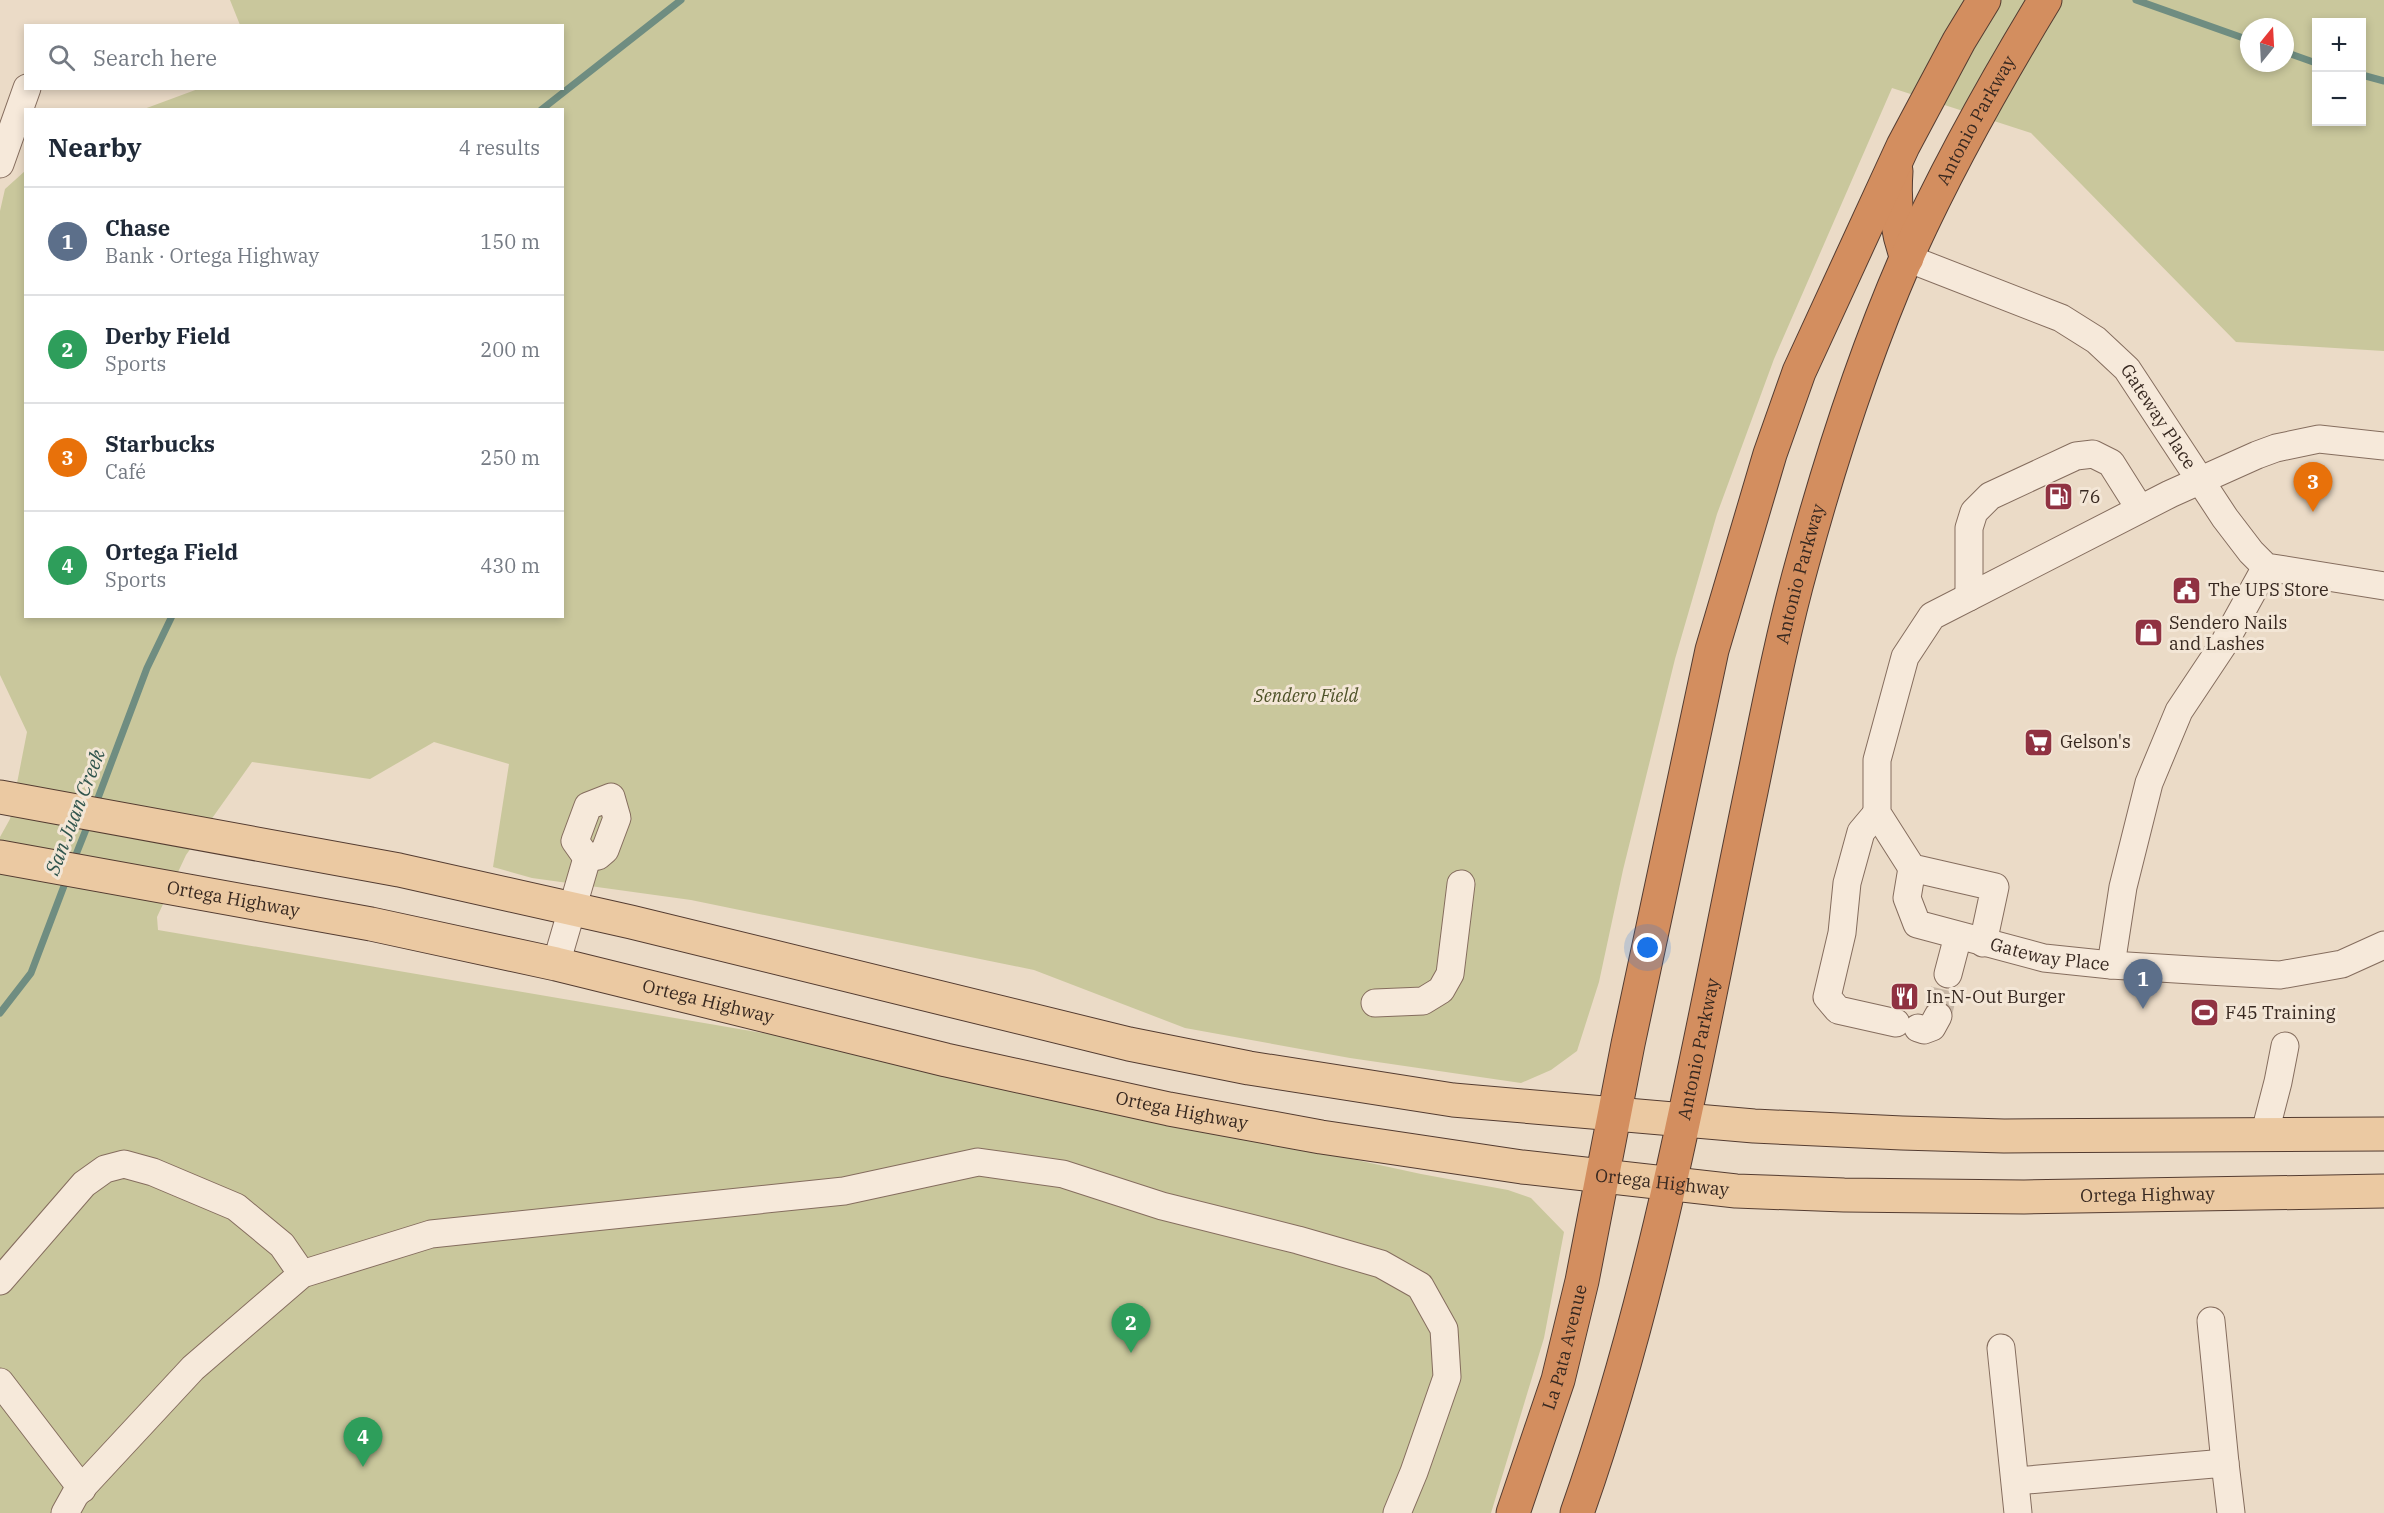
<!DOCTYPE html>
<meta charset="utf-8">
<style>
body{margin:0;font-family:"IBM Plex Serif",serif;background:#f2f2f3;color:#1f2937}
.controls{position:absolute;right:18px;top:18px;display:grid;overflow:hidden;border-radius:0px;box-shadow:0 3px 9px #0003}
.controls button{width:54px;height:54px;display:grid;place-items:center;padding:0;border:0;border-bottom:2px solid #e0e1e3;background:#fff;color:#1f2937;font:30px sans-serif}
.compass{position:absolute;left:2240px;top:18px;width:54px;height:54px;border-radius:50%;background:#fff;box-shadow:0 3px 9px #0003;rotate:18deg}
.you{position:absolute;left:1648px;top:948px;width:21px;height:21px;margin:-15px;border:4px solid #fff;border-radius:50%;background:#1a73e8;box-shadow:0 0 0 9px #1a73e833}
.badge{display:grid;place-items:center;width:39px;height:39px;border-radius:50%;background:#0b8043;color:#fff;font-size:20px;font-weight:700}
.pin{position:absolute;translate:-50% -50px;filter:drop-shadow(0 2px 3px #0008)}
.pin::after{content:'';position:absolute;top:32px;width:21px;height:18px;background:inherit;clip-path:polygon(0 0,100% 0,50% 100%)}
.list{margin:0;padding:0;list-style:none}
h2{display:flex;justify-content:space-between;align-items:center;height:78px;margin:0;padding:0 24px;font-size:26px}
h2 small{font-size:20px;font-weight:400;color:#747a83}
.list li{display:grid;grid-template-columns:39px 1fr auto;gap:18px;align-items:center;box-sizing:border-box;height:108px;padding:0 24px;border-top:2px solid #e0e1e3}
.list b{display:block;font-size:22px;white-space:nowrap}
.list p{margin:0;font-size:20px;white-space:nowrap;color:#747a83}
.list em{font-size:20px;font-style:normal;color:#747a83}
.icon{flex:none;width:33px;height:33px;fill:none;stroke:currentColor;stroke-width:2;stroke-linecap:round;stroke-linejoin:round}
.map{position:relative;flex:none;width:2384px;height:1513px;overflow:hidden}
.search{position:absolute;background:#fff;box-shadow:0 3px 9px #0003;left:24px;top:24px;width:540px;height:66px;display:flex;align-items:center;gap:15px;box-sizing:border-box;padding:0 21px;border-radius:0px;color:#747a83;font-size:22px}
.panel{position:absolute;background:#fff;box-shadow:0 3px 9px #0003;left:24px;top:108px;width:540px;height:510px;border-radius:0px}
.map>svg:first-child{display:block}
.green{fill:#c9c79c;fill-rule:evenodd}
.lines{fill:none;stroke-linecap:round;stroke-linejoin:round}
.stream{stroke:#6f8d81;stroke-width:7}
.minor-tunnel{stroke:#c7b7a6;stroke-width:27;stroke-dasharray:27 14;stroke-linecap:butt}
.minor-casing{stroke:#856d5e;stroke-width:29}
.major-casing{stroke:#543c31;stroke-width:35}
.highway-casing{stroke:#543c31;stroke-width:35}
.minor{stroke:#f6e9da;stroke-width:27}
.major{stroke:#ebc9a2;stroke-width:33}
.highway{stroke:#d38e5f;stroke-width:33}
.labels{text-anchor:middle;stroke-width:6;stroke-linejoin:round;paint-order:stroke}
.street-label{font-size:18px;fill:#372820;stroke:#f3e6d6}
.poi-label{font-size:18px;fill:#372820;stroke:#f3e6d6;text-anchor:start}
.park-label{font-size:18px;font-style:italic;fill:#4e5228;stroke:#f3e6d6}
.water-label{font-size:20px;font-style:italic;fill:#31554d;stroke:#f3e6d6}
</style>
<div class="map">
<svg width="2384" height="1513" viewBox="0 0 2384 1513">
<rect width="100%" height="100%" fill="#ebdbc7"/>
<path class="green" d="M230,0h2154v351l-148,-9 -205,-209 -139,-45 -118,271 -57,155 -42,145 -52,211 -24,112 -22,69 -26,19 -30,13 -171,-25 -165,-30 -151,-58 -343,-70 -159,-22 -39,-11 16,-103 -75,-22 -64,37 -118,-17 -66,93 -29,62 1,13 652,111 611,133 87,16 23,8 33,34 -20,106 -53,175h-1491v-676l10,-18 17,-87 -27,-57v-464l5,-22 20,-18 1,445h536v-506l-418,-1 54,-20 364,-1v-62l-322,-1zM2316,22h46v100h-46zM2249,27h36v36h-36z"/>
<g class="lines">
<g class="stream">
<polyline points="2136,0 2249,40"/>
<polyline points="2285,52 2316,63"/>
<polyline points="2362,75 2384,81"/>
<polyline points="541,110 681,0"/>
<polyline points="95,806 147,668 172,616"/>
<polyline points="73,862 89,822"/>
<polyline points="0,1013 31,973 67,878"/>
</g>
<polyline class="minor-tunnel" points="1938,1016 1948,974"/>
<defs>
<g id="minor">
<polyline points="0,164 27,88"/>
<path id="s1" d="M1907,258l154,60 35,22 31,29 98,149 26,34 15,15 118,19"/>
<polyline points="1969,597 1969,528 1974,512 1990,496 2076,456 2093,454 2111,463 2140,509"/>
<polygon points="611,797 617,818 605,850 598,856 587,858 575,841 588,806"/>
<polyline points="1877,813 1861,832 1847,883 1842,933 1827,997 1838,1010 1896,1023"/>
<path id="s2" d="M1912,868l-5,30 10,26 127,34 67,7 97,6 72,4 62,-11 42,-19"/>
<polyline points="1983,943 1995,887 1912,868 1877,813 1877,760 1905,657 1932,616 2170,494 2257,455 2276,448 2319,439 2384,446"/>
<polyline points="556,964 587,858"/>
<polyline points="2111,965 2123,887 2149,783 2179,711 2223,645 2266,567"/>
<polyline points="1948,974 1958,936"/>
<polyline points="1375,1003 1423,1001 1441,990 1450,974 1461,884"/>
<polyline points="1918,1028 1924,1030 1932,1027 1938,1016"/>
<polyline points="2264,1136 2278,1082 2285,1046"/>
<polyline points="0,1281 84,1184 105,1169 124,1164 153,1172 236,1207 282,1245 302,1274"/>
<polyline points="2211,1321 2225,1463"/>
<polyline points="2001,1348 2018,1513"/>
<polyline points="0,1382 82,1489"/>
<polyline points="2016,1481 2225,1463 2231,1513"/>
<polyline points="65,1513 75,1495 193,1368 302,1274 431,1234 844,1191 978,1162 1063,1174 1162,1206 1298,1240 1381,1264 1420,1286 1444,1329 1447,1377 1414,1472 1397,1513"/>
</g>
<g id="major">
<polyline points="0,797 399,870 631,922 1129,1044 1249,1068 1453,1100 1754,1126 1902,1133 2004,1136 2384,1134"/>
<path id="s3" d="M0,857l371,67 185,40 390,96 223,49 152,28 201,30 214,24 108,4 180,2 360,-6"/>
</g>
<g id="highway">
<path d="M1896,171c-2,29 0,59 11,87"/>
<path id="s4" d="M1513,1513l45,-133 24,-99 46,-237 84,-394 58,-196 29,-82 104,-226 56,-105 25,-41"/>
<path id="s5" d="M1577,1513c81,-229 122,-470 171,-707 17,-81 32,-163 54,-242 28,-103 61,-206 103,-303 40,-90 89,-177 140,-261"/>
</g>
</defs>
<use href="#minor" class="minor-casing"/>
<use href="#major" class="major-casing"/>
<use href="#highway" class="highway-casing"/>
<use href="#minor" class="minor"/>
<use href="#major" class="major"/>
<use href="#highway" class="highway"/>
</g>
<defs>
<symbol id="fuel-square" viewBox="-11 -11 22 22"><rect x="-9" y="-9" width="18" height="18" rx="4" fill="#903242" stroke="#f3e6d6"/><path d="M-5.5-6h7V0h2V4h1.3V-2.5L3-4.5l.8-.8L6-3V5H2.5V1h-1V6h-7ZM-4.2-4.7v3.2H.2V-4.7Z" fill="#fff"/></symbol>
<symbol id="civic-square" viewBox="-11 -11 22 22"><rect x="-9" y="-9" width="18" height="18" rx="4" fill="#903242" stroke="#f3e6d6"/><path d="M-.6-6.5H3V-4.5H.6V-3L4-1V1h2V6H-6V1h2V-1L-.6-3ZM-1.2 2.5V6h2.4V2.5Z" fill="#fff"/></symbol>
<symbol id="shop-square" viewBox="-11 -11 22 22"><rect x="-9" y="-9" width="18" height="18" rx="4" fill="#903242" stroke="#f3e6d6"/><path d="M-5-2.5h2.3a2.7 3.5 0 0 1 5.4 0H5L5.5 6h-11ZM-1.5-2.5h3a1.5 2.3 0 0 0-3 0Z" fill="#fff"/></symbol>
<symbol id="supermarket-square" viewBox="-11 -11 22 22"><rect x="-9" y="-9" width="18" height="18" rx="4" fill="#903242" stroke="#f3e6d6"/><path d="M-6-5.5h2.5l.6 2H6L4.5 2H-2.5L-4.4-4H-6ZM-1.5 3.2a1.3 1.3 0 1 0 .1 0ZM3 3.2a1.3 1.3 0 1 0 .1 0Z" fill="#fff"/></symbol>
<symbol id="restaurant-square" viewBox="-11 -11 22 22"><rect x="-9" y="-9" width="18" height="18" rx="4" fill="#903242" stroke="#f3e6d6"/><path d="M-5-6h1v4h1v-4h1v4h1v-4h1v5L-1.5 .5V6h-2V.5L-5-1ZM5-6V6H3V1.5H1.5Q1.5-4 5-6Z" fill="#fff"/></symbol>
<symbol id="stadium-square" viewBox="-11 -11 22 22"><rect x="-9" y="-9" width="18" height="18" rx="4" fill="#903242" stroke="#f3e6d6"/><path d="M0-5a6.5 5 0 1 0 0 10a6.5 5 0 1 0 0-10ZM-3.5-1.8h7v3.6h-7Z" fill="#fff"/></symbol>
</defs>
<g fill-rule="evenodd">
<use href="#fuel-square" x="2042" y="480" width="33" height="33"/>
<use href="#civic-square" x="2170" y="574" width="33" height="33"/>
<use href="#shop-square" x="2132" y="616" width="33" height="33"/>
<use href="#supermarket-square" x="2022" y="726" width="33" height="33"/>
<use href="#restaurant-square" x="1888" y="980" width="33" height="33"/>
<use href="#stadium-square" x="2188" y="996" width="33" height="33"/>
</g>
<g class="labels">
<g class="street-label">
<text dy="6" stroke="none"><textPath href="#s5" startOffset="1454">Antonio Parkway</textPath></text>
<text dy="6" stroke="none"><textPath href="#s1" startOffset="306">Gateway Place</textPath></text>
<text dy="6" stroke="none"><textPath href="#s5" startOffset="966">Antonio Parkway</textPath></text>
<text dy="6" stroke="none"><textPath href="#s3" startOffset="237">Ortega Highway</textPath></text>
<text dy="6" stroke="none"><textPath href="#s2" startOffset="195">Gateway Place</textPath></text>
<text dy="6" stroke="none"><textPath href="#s3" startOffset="723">Ortega Highway</textPath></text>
<text dy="6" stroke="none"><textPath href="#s5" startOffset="480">Antonio Parkway</textPath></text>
<text dy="6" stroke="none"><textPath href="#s3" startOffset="1209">Ortega Highway</textPath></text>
<text dy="6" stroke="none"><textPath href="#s3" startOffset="1695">Ortega Highway</textPath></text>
<text dy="6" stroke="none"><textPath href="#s3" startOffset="2181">Ortega Highway</textPath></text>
<text dy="6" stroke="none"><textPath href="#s4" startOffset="174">La Pata Avenue</textPath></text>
</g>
<g class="poi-label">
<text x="2079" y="503">76</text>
<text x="2208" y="596">The UPS Store</text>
<text x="2169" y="629">Sendero Nails<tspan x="2169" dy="21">and Lashes</tspan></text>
<text x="2060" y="748">Gelson's</text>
<text x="1926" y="1003">In-N-Out Burger</text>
<text x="2225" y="1019">F45 Training</text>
</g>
<g class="park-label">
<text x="1306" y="702">Sendero Field</text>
</g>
<g class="water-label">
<text transform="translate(75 812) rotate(-69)" y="7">San Juan Creek</text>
</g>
</g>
</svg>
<div class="controls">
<button>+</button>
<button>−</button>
</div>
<svg class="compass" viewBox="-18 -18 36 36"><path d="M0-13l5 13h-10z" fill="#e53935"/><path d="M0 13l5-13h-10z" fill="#747a83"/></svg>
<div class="you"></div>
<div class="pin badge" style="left:2143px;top:1009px;background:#5c6f8a">1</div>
<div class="pin badge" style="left:1131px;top:1353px;background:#2e9e5b">2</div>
<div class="pin badge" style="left:2313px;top:512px;background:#e8710a">3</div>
<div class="pin badge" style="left:363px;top:1467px;background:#2e9e5b">4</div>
<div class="search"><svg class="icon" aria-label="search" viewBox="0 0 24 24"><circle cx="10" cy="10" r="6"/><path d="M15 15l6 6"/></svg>Search here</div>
<section class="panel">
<h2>Nearby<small>4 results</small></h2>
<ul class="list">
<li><span class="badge" style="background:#5c6f8a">1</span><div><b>Chase</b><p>Bank · Ortega Highway</p></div><em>150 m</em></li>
<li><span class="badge" style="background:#2e9e5b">2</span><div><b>Derby Field</b><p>Sports</p></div><em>200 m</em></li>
<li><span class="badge" style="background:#e8710a">3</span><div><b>Starbucks</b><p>Café</p></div><em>250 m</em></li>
<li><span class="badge" style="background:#2e9e5b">4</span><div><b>Ortega Field</b><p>Sports</p></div><em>430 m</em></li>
</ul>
</section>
</div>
